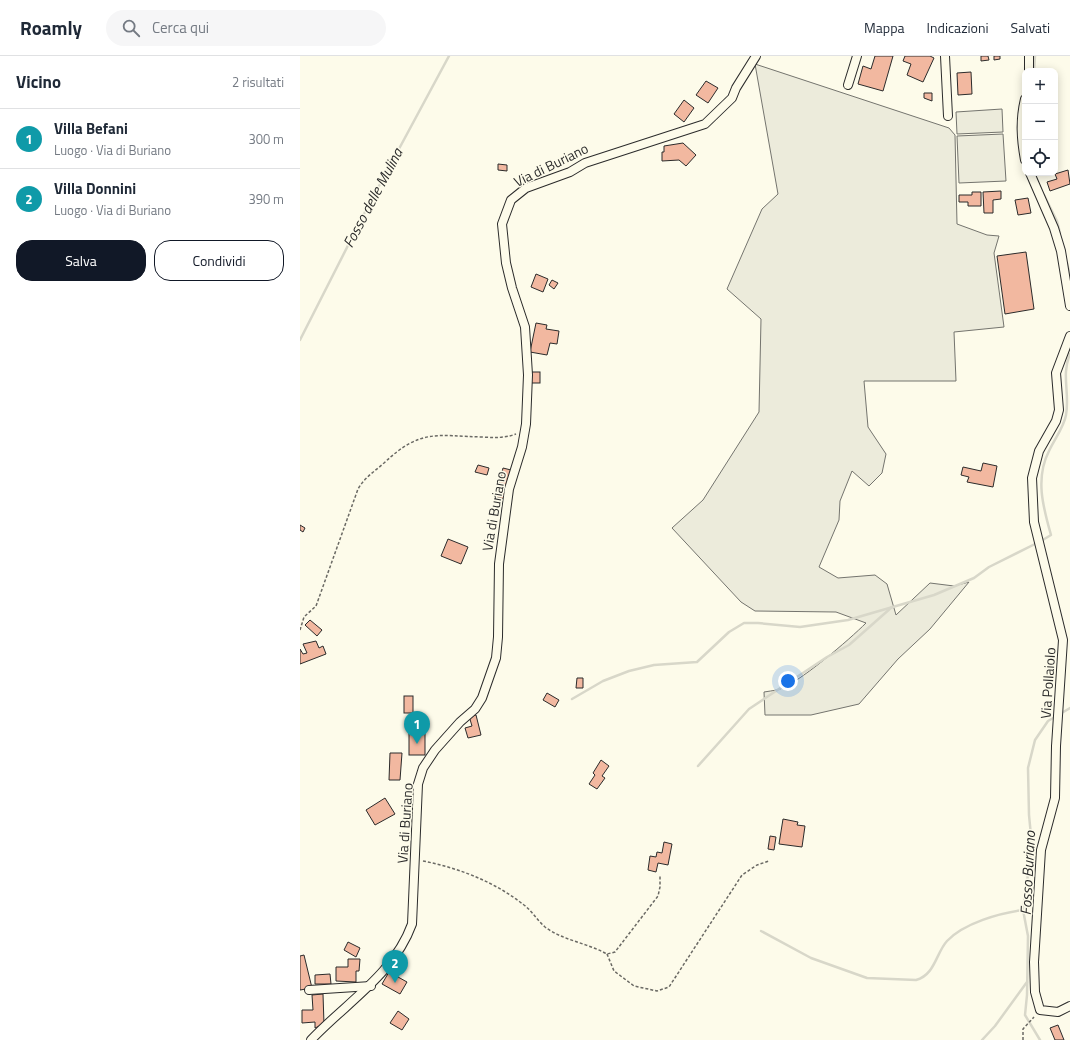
<!DOCTYPE html>
<html lang="it">
<meta charset="utf-8">
<style>
body{margin:0;font-family:"Titillium Web",sans-serif;background:#f6f6f7;color:#1f2937}
.controls{position:absolute;right:12px;top:12px;display:grid;overflow:hidden;border-radius:8px;box-shadow:0 2px 10px #0003}
.controls button{width:36px;height:36px;display:grid;place-items:center;padding:0;border:0;border-bottom:1px solid #e0e1e3;background:#fff;color:#1f2937;font:20px sans-serif}
.you{position:absolute;left:488px;top:625px;width:14px;height:14px;margin:-10px;border:3px solid #fff;border-radius:50%;background:#1a73e8;box-shadow:0 0 0 6px #1a73e833}
.badge{display:grid;place-items:center;width:26px;height:26px;border-radius:50%;background:#111827;color:#fff;font-size:13px;font-weight:700}
.pin{position:absolute;translate:-50% -33px;filter:drop-shadow(0 1px 2px #0008)}
.pin::after{content:'';position:absolute;top:21px;width:14px;height:12px;background:inherit;clip-path:polygon(0 0,100% 0,50% 100%)}
.list{margin:0;padding:0;list-style:none}
h2{display:flex;justify-content:space-between;align-items:center;height:52px;margin:0;padding:0 16px;font-size:17px}
h2 small{font-size:13px;font-weight:400;color:#747a83}
.list li{display:grid;grid-template-columns:26px 1fr auto;gap:12px;align-items:center;box-sizing:border-box;height:60px;padding:0 16px;border-top:1px solid #e0e1e3}
.list b{display:block;font-size:15px;white-space:nowrap}
.list p{margin:0;font-size:13px;white-space:nowrap;color:#747a83}
.list em{font-size:13px;font-style:normal;color:#747a83}
.actions{display:flex;gap:8px;padding:12px 16px}
.actions a{flex:1;padding:9px 0;border:1px solid #111827;border-radius:16px;text-align:center;font-size:14px;color:#111827}
.actions .main{background:#111827;color:#fff}
.icon{flex:none;width:22px;height:22px;fill:none;stroke:currentColor;stroke-width:2;stroke-linecap:round;stroke-linejoin:round}
.map{position:relative;flex:none;width:770px;height:984px;overflow:hidden}
header{display:flex;align-items:center;gap:24px;box-sizing:border-box;height:56px;padding:0 20px;background:#fff;border-bottom:1px solid #e0e1e3}
header strong{font-size:19px}
nav{display:flex;gap:22px;margin-inline-start:auto;font-size:14px}
.search{width:280px;height:36px;background:#f6f6f7;display:flex;align-items:center;gap:10px;box-sizing:border-box;padding:0 14px;border-radius:22px;color:#747a83;font-size:15px}
main{display:flex}
aside{flex:1;background:#fff}
.map>svg:first-child{display:block}
.green{fill:#ecebdb;stroke:#74746e}
.lines{fill:none;stroke-linecap:round;stroke-linejoin:round}
.stream{stroke:#d8d7c9;stroke-width:2.5}
.building{fill:#f2b8a0;stroke:#2b2b2b}
.street-casing{stroke:#2b2b2b;stroke-width:10}
.path{stroke:#6a6964;stroke-width:1.5;stroke-dasharray:3 2;stroke-linecap:butt}
.street{stroke:#fdfbea;stroke-width:8}
.labels{text-anchor:middle;stroke-width:3;stroke-linejoin:round;paint-order:stroke}
.street-label{font-size:14px;fill:#2b2b2b;stroke:#fdfbea}
.water-label{font-size:15px;font-style:italic;fill:#2b2b2b;stroke:#fdfbea}
</style>
<header>
<strong>Roamly</strong>
<div class="search"><svg class="icon" aria-label="search" viewBox="0 0 24 24"><circle cx="10" cy="10" r="6"/><path d="M15 15l6 6"/></svg>Cerca qui</div>
<nav><a>Mappa</a><a>Indicazioni</a><a>Salvati</a></nav>
</header>
<main>
<aside>
<h2>Vicino<small>2 risultati</small></h2>
<ul class="list">
<li><span class="badge" style="background:#0f9aa8">1</span><div><b>Villa Befani</b><p>Luogo · Via di Buriano</p></div><em>300 m</em></li>
<li><span class="badge" style="background:#0f9aa8">2</span><div><b>Villa Donnini</b><p>Luogo · Via di Buriano</p></div><em>390 m</em></li>
</ul>
<div class="actions"><a class="main">Salva</a><a>Condividi</a></div>
</aside>
<div class="map">
<svg width="770" height="984" viewBox="0 0 770 984">
<rect width="100%" height="100%" fill="#fdfbea"/>
<g class="green">
<path d="M455,8l194,64 6,7 2,89 30,11 12,1 -5,17 10,74 -50,5 2,49h-92l4,46 18,27 -4,19 -13,13 -17,-15 -12,30 -1,19 -20,47 19,11 37,-3 12,9 9,31 34,-32 24,3 15,-4 -39,47 -32,30 -39,45 -48,11h-46l-1,-23c4,-1 9,-1 13,-2 20,-5 73,-51 89,-67l-30,-11 -81,-1 -14,-9 -69,-74 31,-28 56,-88 2,-93 -34,-30 35,-80 16,-15z"/>
<polygon points="702,53 703,76 657,78 656,56"/>
<polygon points="703,78 706,125 659,127 657,80"/>
</g>
<g class="lines">
<g class="stream">
<polyline points="734,15 735,0"/>
<polyline points="744,139 757,165 760,177"/>
<polyline points="767,207 770,220"/>
<polyline points="0,284 65,156 149,0"/>
<path d="M741,485l10,-6c-8,-28 -16,-57 -2,-84 5,-11 15,-24 17,-36 4,-22 -5,-40 4,-61"/>
<polyline points="272,643 303,625 329,615 354,609 397,606 429,576 444,567 458,567 500,571 548,564 634,539 674,522 689,511 737,487"/>
<polyline points="398,710 449,653 527,601 549,589 592,551"/>
<path d="M461,875l50,27 56,20 49,2c19,-5 20,-27 31,-39 17,-18 53,-28 76,-31"/>
<polyline points="682,984 695,970 727,926"/>
<polyline points="740,984 725,959 727,939 728,880 723,854 732,790 729,759 728,712 735,684 748,665 770,652"/>
</g>
</g>
<g class="building">
<polygon points="575,0 593,0 583,35 558,28 563,10 571,13"/>
<polygon points="605,0 630,0 634,2 623,26 607,19 611,8 603,5"/>
<polygon points="681,0 688,0 689,4 681,5"/>
<polygon points="694,0 700,0 700,3 694,4"/>
<polygon points="671,16 672,38 658,39 657,17"/>
<polygon points="406,25 418,32 408,47 396,39"/>
<polygon points="624,37 632,37 632,45 624,42"/>
<polygon points="384,44 394,52 384,66 374,58"/>
<polygon points="383,87 396,99 386,110 379,104 362,105 362,96 364,96 364,90"/>
<polygon points="198,108 207,109 207,115 198,114"/>
<polygon points="768,114 770,128 750,135 747,126 757,123 755,118"/>
<polygon points="701,135 701,143 693,144 693,157 684,157 683,136"/>
<polygon points="672,136 681,136 681,150 668,150 668,146 659,146 659,139 672,139"/>
<polygon points="728,142 731,157 718,159 715,144"/>
<polygon points="726,196 734,253 705,258 697,200"/>
<polygon points="236,218 248,223 243,236 231,231"/>
<polygon points="252,224 258,227 254,233 249,229"/>
<polygon points="236,267 247,269 246,273 259,275 257,288 250,287 247,299 230,296"/>
<rect x="231" y="316" width="9" height="11"/>
<polygon points="683,407 697,410 693,431 667,426 669,421 661,419 663,411 681,415"/>
<polygon points="178,409 189,412 187,419 175,416"/>
<polygon points="203,412 211,414 204,443 196,441"/>
<polygon points="0,469 5,472 3,476 0,474"/>
<polygon points="148,483 168,491 161,508 141,500"/>
<polygon points="10,564 22,574 17,580 5,569"/>
<polygon points="16,585 19,592 23,590 26,598 0,608 0,593 3,598 7,597 3,588"/>
<polygon points="277,622 283,622 283,632 276,632"/>
<polygon points="247,637 259,644 255,651 243,644"/>
<rect x="104" y="640" width="9" height="17"/>
<polygon points="176,659 181,679 168,682 165,672 172,670 169,660"/>
<rect x="109" y="677" width="16" height="22"/>
<polygon points="90,697 102,697 100,724 89,724"/>
<polygon points="301,704 309,710 302,720 305,722 297,733 289,728 295,719 293,717"/>
<polygon points="85,742 95,758 75,769 66,754"/>
<polygon points="483,763 498,766 497,769 505,770 502,791 479,788"/>
<polygon points="470,780 476,781 474,794 468,793"/>
<polygon points="364,786 372,788 368,809 358,807 356,816 348,814 350,800 356,801 357,796 362,797"/>
<polygon points="48,886 60,892 56,901 44,894"/>
<polygon points="4,899 12,932 0,934 0,900"/>
<polygon points="48,903 60,903 59,915 56,915 56,926 36,925 36,911 48,911"/>
<polygon points="89,916 107,926 100,938 82,928"/>
<polygon points="30,918 31,928 15,928 15,919"/>
<polygon points="23,938 24,968 15,972 15,966 2,967 2,954 13,954 12,939"/>
<polygon points="98,955 109,963 102,974 90,967"/>
<polygon points="758,969 764,984 755,984 750,972"/>
</g>
<g class="lines">
<defs>
<g id="street">
<polyline points="645,0 648,60"/>
<polyline points="729,0 729,15"/>
<polyline points="548,29 557,0"/>
<path d="M725,43c-5,21 -4,39 0,61"/>
<polyline points="730,117 754,172 761,195 770,250"/>
<polyline points="770,280 756,317 759,354 756,365 739,395 732,422 734,466 763,584 756,690 755,742 741,794 734,906 735,936 740,954 758,956 770,950"/>
<polyline points="9,934 71,930"/>
<path d="M11,984c36,-38 83,-66 101,-116l6,-140 5,-16 12,-18 25,-28 15,-13 7,-11 14,-40 2,-21 1,-73 10,-75 13,-42 4,-23 2,-49 -3,-48 -13,-39 -6,-25 -4,-39 9,-24 15,-12 44,-16 15,-9 120,-39 27,-26 4,-10 20,-32"/>
</g>
</defs>
<use href="#street" class="street-casing"/>
<g class="path">
<path d="M0,574l4,-13 12,-11 42,-117c7,-12 16,-17 26,-26 37,-35 53,-27 99,-26 12,1 22,1 33,-3"/>
<path d="M123,805c36,7 72,21 101,44 8,6 13,15 21,22 17,13 42,16 62,27l8,-2 43,-56 2,-9v-12"/>
<polyline points="307,898 314,915 334,930 357,935 369,931 442,819 457,809 469,805"/>
<polyline points="723,984 723,973 734,961"/>
</g>
<use href="#street" class="street"/>
</g>
<g class="labels">
<g class="street-label">
<text transform="translate(251 109) rotate(-26)" y="5">Via di Buriano</text>
<text transform="translate(194 455) rotate(-80)" y="5">Via di Buriano</text>
<text transform="translate(748 627) rotate(-86)" y="5">Via Pollaiolo</text>
<text transform="translate(105 767) rotate(-86)" y="5">Via di Buriano</text>
</g>
<g class="water-label">
<text transform="translate(73 142) rotate(-62)" y="5">Fosso delle Mulina</text>
<text transform="translate(728 817) rotate(-87)" y="5">Fosso Buriano</text>
</g>
</g>
</svg>
<div class="controls">
<button>+</button>
<button>−</button>
<button><svg class="icon" aria-label="locate" viewBox="0 0 24 24"><circle cx="12" cy="12" r="6"/><path d="M12 2v4M12 18v4M2 12h4M18 12h4"/></svg></button>
</div>
<div class="you"></div>
<div class="pin badge" style="left:117px;top:688px;background:#0f9aa8">1</div>
<div class="pin badge" style="left:95px;top:927px;background:#0f9aa8">2</div>
</div>
</main>
